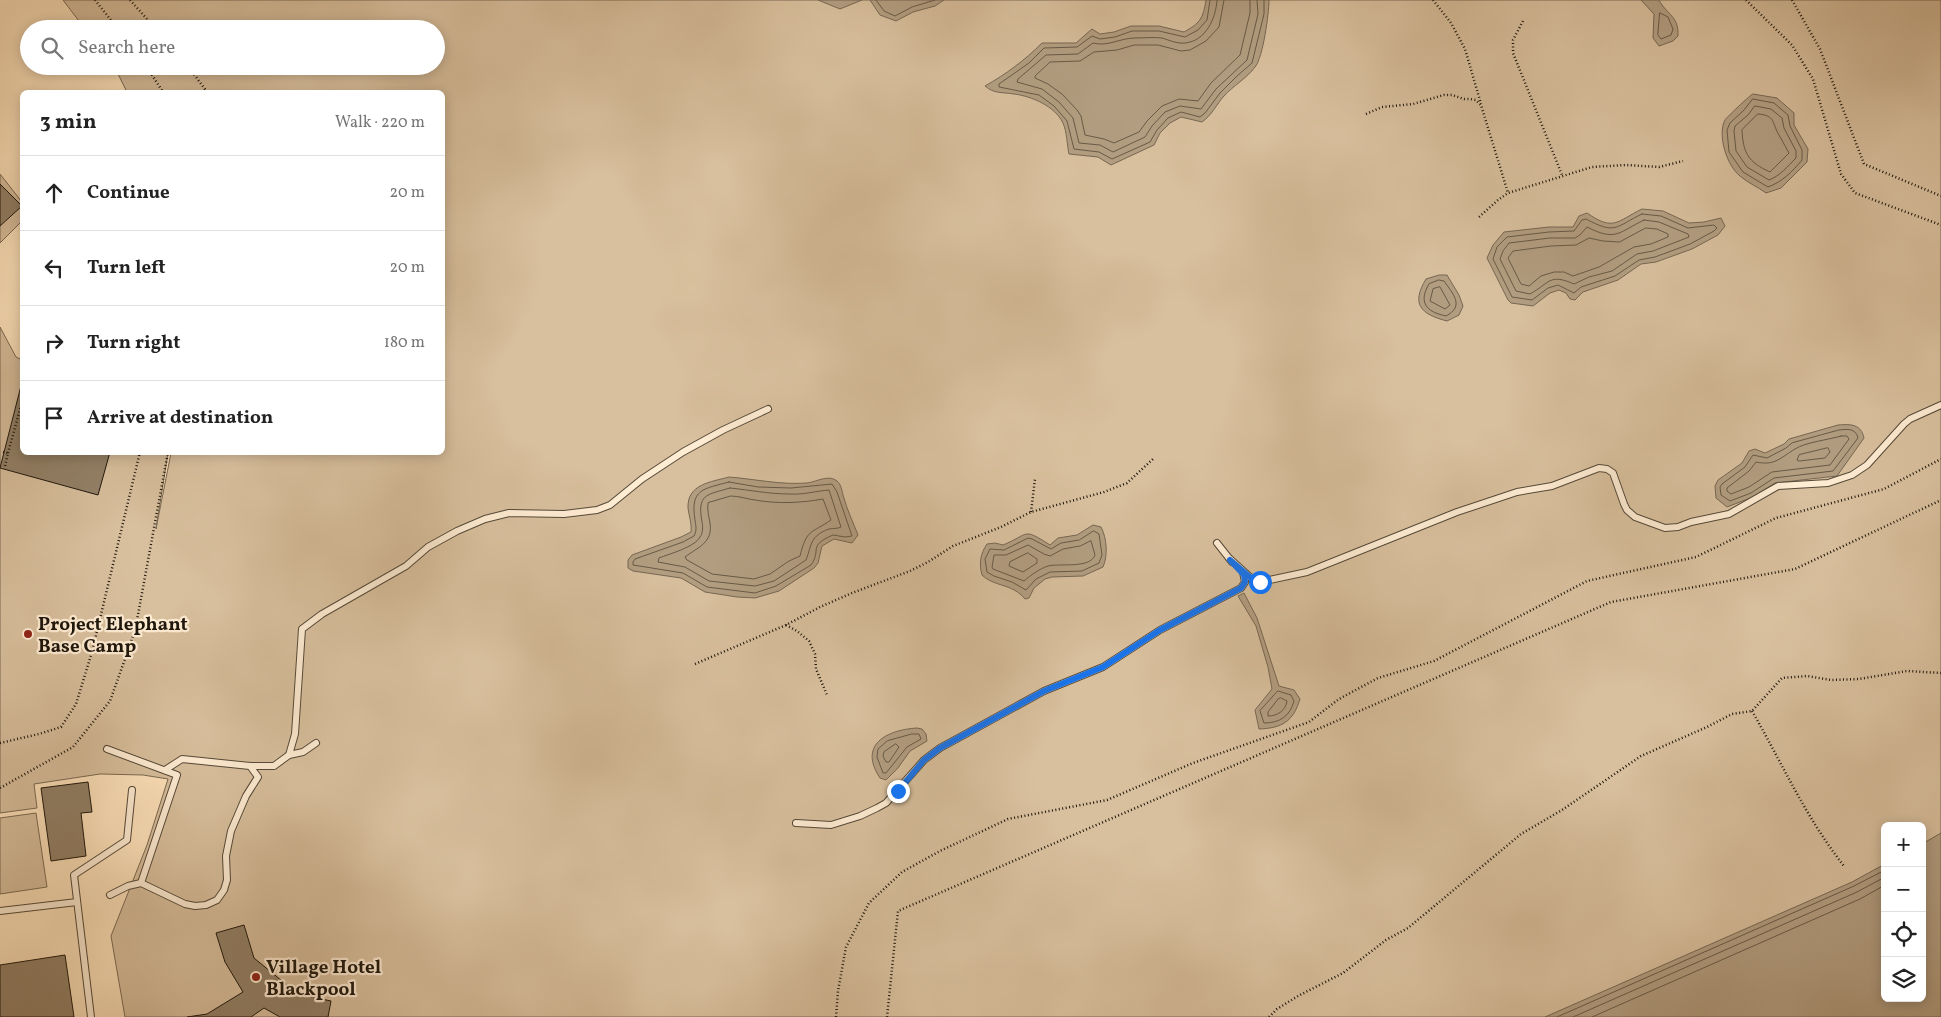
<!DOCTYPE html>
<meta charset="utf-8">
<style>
body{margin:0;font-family:Vollkorn,serif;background:#f6f6f6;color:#222}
.controls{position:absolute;right:15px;bottom:15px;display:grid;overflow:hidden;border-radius:8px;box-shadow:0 2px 12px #0003}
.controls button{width:45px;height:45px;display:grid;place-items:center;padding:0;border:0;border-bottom:1px solid #e0e0e0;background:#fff;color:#222;font:25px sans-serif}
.stop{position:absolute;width:15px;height:15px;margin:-11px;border:4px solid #1a73e8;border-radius:50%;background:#fff}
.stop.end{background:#1a73e8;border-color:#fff;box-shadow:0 1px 5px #0008}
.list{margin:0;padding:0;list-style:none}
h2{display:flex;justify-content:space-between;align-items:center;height:65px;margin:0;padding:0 20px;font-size:21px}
h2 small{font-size:16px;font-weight:400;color:#767676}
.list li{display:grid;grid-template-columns:32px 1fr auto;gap:15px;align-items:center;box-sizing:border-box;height:75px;padding:0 20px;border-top:1px solid #e0e0e0}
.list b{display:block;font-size:19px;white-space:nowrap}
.list em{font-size:16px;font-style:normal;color:#767676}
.icon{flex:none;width:28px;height:28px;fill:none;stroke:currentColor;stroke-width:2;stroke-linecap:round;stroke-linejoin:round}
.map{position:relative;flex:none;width:1941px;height:1017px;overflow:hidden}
.search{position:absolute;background:#fff;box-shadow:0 2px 12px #0003;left:20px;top:20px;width:425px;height:55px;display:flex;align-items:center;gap:12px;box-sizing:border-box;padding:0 18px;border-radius:28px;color:#767676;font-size:19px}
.panel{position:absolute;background:#fff;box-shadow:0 2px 12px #0003;left:20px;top:90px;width:425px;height:365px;border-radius:8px}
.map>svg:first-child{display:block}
.green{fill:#d8bf9d;stroke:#7a6a54;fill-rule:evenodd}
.water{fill:#b29d80;stroke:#766752}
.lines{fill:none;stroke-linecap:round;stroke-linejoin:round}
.shore{stroke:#685a46;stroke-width:1}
.building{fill:#928067;stroke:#1d160c}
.lane-casing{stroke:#554938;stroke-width:8}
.path{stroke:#1d160c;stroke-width:2.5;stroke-dasharray:1 2.5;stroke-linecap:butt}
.lane{stroke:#feecd3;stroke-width:6}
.route{stroke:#1a73e8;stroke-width:6}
.poi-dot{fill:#8f2418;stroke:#feecd3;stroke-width:2}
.labels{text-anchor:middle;stroke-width:4.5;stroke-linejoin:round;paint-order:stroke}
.poi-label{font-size:19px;font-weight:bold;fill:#1d160c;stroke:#feecd3;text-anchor:start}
</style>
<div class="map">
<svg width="1941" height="1017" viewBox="0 0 1941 1017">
<rect width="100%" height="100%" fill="#fee2bb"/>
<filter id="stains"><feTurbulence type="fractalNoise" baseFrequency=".004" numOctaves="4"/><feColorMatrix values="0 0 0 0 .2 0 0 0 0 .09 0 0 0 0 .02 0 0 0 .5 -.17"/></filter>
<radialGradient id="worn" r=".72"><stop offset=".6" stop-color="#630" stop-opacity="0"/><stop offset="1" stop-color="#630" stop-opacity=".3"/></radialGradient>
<g class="green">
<path d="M63,0h1878v1017h-1816l-14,-81 36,-91 21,-66 -25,-4 -43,-1 -66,10 3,24 -37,5v-486l16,30 6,3v92l146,1 -12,76 15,-76 271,-1v-360h-315l-13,-26h322v-37h-351zM1885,826h37v172h-37z"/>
<polygon points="0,174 22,202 22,221 0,243"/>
<polygon points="36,813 47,887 0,894 0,818"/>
</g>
<g class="water">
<polygon points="818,0 862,0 840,9"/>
<polygon points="870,0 944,0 935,6 913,12 896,21 880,15"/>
<path d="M1206,0h63c0,13 -6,58 -14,67 -8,11 -22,19 -31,29 -8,9 -12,19 -22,26l-21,-5 -11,6 -10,10 -6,12 -43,20 -13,-8 -29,-3c-2,-9 -2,-22 -6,-31 -8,-17 -32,-27 -49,-29 -12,-2 -20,0 -29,-8 21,-12 39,-25 57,-43h34l16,-14 8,5 14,-2 17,-6h28l25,6c16,-9 19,-13 22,-32z"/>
<path d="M1641,0h18c8,15 20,16 19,36l-5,5 -14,5 -6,-8 1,-24z"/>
<path d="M1753,94l24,4 17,15v12l14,24 -1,13 -26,26 -15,5c-8,-6 -18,-10 -26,-17 -13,-10 -23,-41 -15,-56 1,-2 25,-25 28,-26z"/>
<path d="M1642,209l21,2 26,12 15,-1 17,-4 4,8 -7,9 -26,14 -36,13 -15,2 -23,16 -35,12 -8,8 -5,-1 -4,-6 -7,-3 -9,3 -17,13 -22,-3 -3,-3 -21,-42 6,-13 11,-13 45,-5h24l6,-11 8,-3c27,19 30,8 55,-4z"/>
<path d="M1439,275h8l12,20 4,11 -4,9 -12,6c-27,-7 -36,-17 -21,-42z"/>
<path d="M1838,425c13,-1 23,-1 26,13l-27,38 -62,7 -22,14 -26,10 -11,-9 -1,-12 3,-6 24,-17 7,-12 6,-2 10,4 19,-9 5,-5z"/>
<path d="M729,477c26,2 51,8 78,6 9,-1 22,-9 30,-2 4,3 5,10 6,14 4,15 10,27 15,40l-6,8 -18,-4 -12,7 -4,17 -4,5 -35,23 -24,7 -18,-1 -32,-5 -24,-14 -48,-7 -5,-3v-8l4,-5 49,-18 10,-5c1,-8 -2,-16 -3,-24 -1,-24 23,-26 41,-31z"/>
<path d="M1093,525l8,2c6,11 7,29 2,40l-20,9 -31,1 -7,2 -11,9 -5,10 -4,1c-13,-16 -31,-12 -43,-24 -3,-11 -2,-21 5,-31l8,-1 8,2c27,-11 19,-18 47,0l8,-7 19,-3z"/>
<path d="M1244,593l13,25 22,68 15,4 6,9c-7,23 -18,29 -41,30l-4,-19 17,-21 -4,-22 -12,-41 -18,-30z"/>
<path d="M917,728l5,1 4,5 1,7 -17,10 -12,17 -12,12 -6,-2c-22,-33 6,-48 37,-50z"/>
<polygon points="1941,833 1941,1017 1545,1017 1852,882 1885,864 1885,998 1922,998 1922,844"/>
</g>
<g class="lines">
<g class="shore">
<polyline points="876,0 884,11 895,16 912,7 935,0"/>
<polyline points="1210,0 1207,20 1198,30 1185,37 1159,31 1132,31 1115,37 1100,39 1092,36 1077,47 1044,48 1029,63 999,84 999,87 1039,95 1054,106 1067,121 1074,149 1099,152 1112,159 1150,142 1157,130 1168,118 1181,112 1200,117 1205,113 1220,93 1237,76 1252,63 1264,14 1264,0"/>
<path d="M1217,0c-1,18 -11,41 -32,43 -8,1 -16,-3 -23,-5 -8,-1 -19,0 -27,0 -15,0 -27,9 -42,5l-15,11 -32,1 -28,24 -1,3 25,7 17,13 14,16 6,25 21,2 13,7 32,-15 7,-11 13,-14 15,-6 21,3 15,-20 31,-29 11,-46 -1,-14"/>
<polyline points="1224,0 1219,27 1206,41 1190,50 1181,51 1158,45 1134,45 1117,50 1094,52 1080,61 1050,62 1035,76 1035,78 1048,84 1062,94 1077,110 1081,116 1085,135 1104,139 1114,143 1139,132 1147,121 1162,106 1179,99 1198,101 1211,83 1240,55 1250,13 1250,0"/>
<polygon points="1660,13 1668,17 1673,29 1671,35 1661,39 1658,35"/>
<path d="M1753,99l21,4 14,12 2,11 12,24v10c-10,12 -20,22 -34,27l-25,-15 -14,-20 -2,-22 3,-7 14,-13z"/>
<path d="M1755,106l16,3 11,9 2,10 12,23v7c-8,8 -16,18 -27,22l-22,-13 -11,-16 -2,-20 1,-5 13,-11z"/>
<path d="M1758,114c18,1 14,10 21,21 3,6 7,12 10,18l-19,19c-22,-10 -27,-19 -28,-42z"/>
<path d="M1642,214l19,2 27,12 26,-3 3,3 -3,3 -24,13 -35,13 -16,3 -24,16 -34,11 -7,6 -16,-8 -10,3 -16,12 -20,-3 -19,-38 4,-12 10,-10 42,-5 25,-1 8,-11 4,-1c30,16 29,8 56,-5z"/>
<path d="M1644,220l15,2 29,12 1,3 -36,14 -16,3 -25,17 -23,6 -15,7c-25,-11 -24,-1 -44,10l-14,-3 -16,-32 3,-8 6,-8 41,-5h25l5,-3 7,-8c29,15 32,5 57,-7z"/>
<polygon points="1646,228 1657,229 1668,234 1668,237 1651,244 1634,247 1599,267 1573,276 1564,272 1554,272 1541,276 1529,286 1521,284 1508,258 1513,251 1551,246 1576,245 1589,238 1603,241 1619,242"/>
<path d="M1439,280l5,1c9,13 21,25 2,35 -20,-4 -28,-14 -17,-32z"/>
<polygon points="1440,287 1450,305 1445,309 1430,301 1433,289"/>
<path d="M1839,430c8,-1 17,-2 19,8l-25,33 -59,7 -23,15 -21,8 -9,-6 -1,-8 2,-3 23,-17 8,-12 14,3 19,-10 6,-5z"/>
<path d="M1841,436h6l2,3 -19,26 -58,7 -23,15 -18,7 -4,-3v-3l22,-17 7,-9c19,4 24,-4 39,-13 11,-7 33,-9 46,-13z"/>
<polygon points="1828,448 1830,452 1825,458 1799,461 1797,460 1799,455"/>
<path d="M729,482l29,5 33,1 41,-4 5,8 15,44 -7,1 -12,-2c-26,11 -11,15 -22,30l-35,21 -21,7 -48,-6 -24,-14 -50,-8v-3l2,-3 48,-17 11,-6c3,-6 2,-9 1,-16 -5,-31 8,-31 34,-38z"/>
<path d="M730,488c20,2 39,6 59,6 14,1 27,-3 40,-4l12,37c-4,2 -7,1 -12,2 -19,7 -17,15 -23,31l-32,21 -19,5 -46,-5 -24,-14 -27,-5 1,-4c10,-4 36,-11 41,-21 3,-4 3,-10 2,-15 -5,-28 4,-27 28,-34z"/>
<path d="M731,496c8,0 16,3 24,4 22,4 46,3 68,-1l8,21c-20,14 -24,8 -31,36l-11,5 -19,13 -16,5 -42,-5 -25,-14 -2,-3c13,-10 28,-14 25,-34 -1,-6 -3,-13 -2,-20z"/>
<polygon points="1094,531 1099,534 1102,555 1099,563 1082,571 1050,572 1036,579 1026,590 1012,582 994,576 987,572 985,559 990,549 1004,550 1028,538 1032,539 1051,549 1061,543 1079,540"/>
<path d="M1091,541l4,14c-5,14 -35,8 -47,11 -9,3 -17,9 -24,15l-31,-12 -1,-2 2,-12h12l22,-10 16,9 6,2 13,-7 17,-3z"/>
<polygon points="1028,553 1037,559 1037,563 1023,572 1009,566 1010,562"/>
<path d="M1278,691l13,4 3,6c-4,15 -14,22 -30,22l-4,-12z"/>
<path d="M1281,698l6,3c-1,9 -9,15 -19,15v-4l10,-13z"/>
<polygon points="912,734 919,734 921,739 907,747 886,773 883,773 877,757 878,749 887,741"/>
<polygon points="896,744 899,747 889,762 886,762 883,756 884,752"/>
<polyline points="1557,1017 1854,886 1885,870"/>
<polyline points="1573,1017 1857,892 1885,877"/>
<polyline points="1592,1017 1860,899 1885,885"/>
</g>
</g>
<g class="building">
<polygon points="0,184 22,206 0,226"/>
<polygon points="22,382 22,452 110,452 98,495 0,468"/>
<polygon points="88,782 92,812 81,813 86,856 51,861 41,788"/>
<polygon points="244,925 254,958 298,994 331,1001 328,1017 280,1017 264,1008 251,1017 187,1017 207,1014 243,992 225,962 216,933"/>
<polygon points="65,955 74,1017 0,1017 0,965"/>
</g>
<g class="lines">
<defs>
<g id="lane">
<polyline points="1217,543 1232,562"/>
<polyline points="1230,559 1251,578 1260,582 1307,572 1457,512 1517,492 1552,486 1599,468 1607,469 1613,473 1624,504 1627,510 1635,517 1665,528 1678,527 1691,522 1729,514 1778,486 1828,483 1852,475 1867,465 1904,424 1910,419 1941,405"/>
<polyline points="107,749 177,775 141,883"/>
<polyline points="289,755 303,752 316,743"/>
<polyline points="165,770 182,759 250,766 274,766 289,755 295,734 302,629 322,614 406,566 428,547 457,531 485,519 509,513 564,514 597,510 610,505 642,479 683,452 723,430 768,409"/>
<polyline points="796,823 831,825 860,816 877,808 886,803 924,760 940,748 1044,691 1103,667 1160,630 1241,588 1245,582 1243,572"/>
<polyline points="110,895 128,886 141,883 185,904 195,906 206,905 217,900 224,890 227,880 226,856 231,831 246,796 258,777 250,766"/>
<polyline points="0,911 77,902"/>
<polyline points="91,1017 74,875 127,840 132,790"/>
</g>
</defs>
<use href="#lane" class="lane-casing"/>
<g class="path">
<polyline points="95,0 118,29"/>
<polyline points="130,0 156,29"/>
<polyline points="1433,0 1451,23 1465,49 1481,104"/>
<polyline points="1746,0 1792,45 1813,79 1841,174 1855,193 1941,225"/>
<polyline points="1792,0 1820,49 1864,164 1941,196"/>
<polyline points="1523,21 1513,40 1513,53 1562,175"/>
<polyline points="146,66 163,92"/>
<polyline points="188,66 207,92"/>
<polyline points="1366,114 1382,107 1413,104 1444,95 1452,95 1464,99 1470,99 1476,100 1481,105 1508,193"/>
<polyline points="1479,217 1498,200 1508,193 1592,167 1626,165 1659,167 1683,161"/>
<polyline points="3,452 8,453 5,466"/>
<polyline points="8,453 22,402"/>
<polyline points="1031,512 1035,479"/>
<polyline points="786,625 797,631 809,641 815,654 816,669 827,695"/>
<polyline points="695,664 786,625 820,607 852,593 910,571 928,562 953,546 1001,527 1031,512 1104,492 1127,483 1153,459"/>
<path d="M1752,711c30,52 54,107 92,155"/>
<polyline points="0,743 39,734 61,727 76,704 92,652 140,452"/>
<polyline points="0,788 73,747 110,701 135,631 168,452"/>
<polyline points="836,1017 838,991 846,947 869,903 902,872 940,851 1008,819 1107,800 1193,763 1309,722 1339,699 1378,678 1434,661 1587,581 1696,557 1776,518 1884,489 1941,459"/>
<polyline points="887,1017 898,911 1611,602 1795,569 1941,500"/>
<polyline points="1269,1017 1277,1009 1298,996 1343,973 1386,940 1408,928 1521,834 1562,810 1641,756 1707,727 1732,714 1752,711 1782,678 1807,676 1831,680 1859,679 1907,671 1941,673"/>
</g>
<use href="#lane" class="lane"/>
</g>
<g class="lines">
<polyline class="route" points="898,791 924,760 940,748 1044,691 1103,667 1160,630 1241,588 1245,582 1244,575 1230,560 1251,578 1260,582"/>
</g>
<g class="poi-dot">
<circle cx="28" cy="634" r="5"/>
<circle cx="256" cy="977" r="5"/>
</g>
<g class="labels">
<g class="poi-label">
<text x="38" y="630">Project Elephant<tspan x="38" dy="22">Base Camp</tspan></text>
<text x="266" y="973">Village Hotel<tspan x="266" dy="22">Blackpool</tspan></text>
</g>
</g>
<rect width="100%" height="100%" filter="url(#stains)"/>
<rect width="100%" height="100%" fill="url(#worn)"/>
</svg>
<div class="controls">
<button>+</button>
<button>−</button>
<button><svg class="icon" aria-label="locate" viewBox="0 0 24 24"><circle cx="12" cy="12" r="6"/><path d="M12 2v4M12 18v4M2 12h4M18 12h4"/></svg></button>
<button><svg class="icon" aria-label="layers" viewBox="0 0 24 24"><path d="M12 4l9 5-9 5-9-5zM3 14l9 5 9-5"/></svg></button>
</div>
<div class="stop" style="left:1260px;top:582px"></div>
<div class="stop end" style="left:898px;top:791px"></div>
<div class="search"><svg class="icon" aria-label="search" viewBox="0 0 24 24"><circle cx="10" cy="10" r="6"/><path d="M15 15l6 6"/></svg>Search here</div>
<section class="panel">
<h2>3 min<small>Walk · 220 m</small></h2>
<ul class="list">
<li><svg class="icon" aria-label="ahead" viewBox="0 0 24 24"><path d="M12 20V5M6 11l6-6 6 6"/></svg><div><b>Continue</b></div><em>20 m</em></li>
<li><svg class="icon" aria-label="left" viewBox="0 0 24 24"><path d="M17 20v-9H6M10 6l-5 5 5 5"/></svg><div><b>Turn left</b></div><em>20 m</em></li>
<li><svg class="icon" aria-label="right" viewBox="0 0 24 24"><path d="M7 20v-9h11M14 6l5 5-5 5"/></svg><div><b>Turn right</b></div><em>180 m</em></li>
<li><svg class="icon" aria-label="arrive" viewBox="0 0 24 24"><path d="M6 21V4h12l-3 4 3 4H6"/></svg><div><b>Arrive at destination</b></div></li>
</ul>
</section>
</div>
